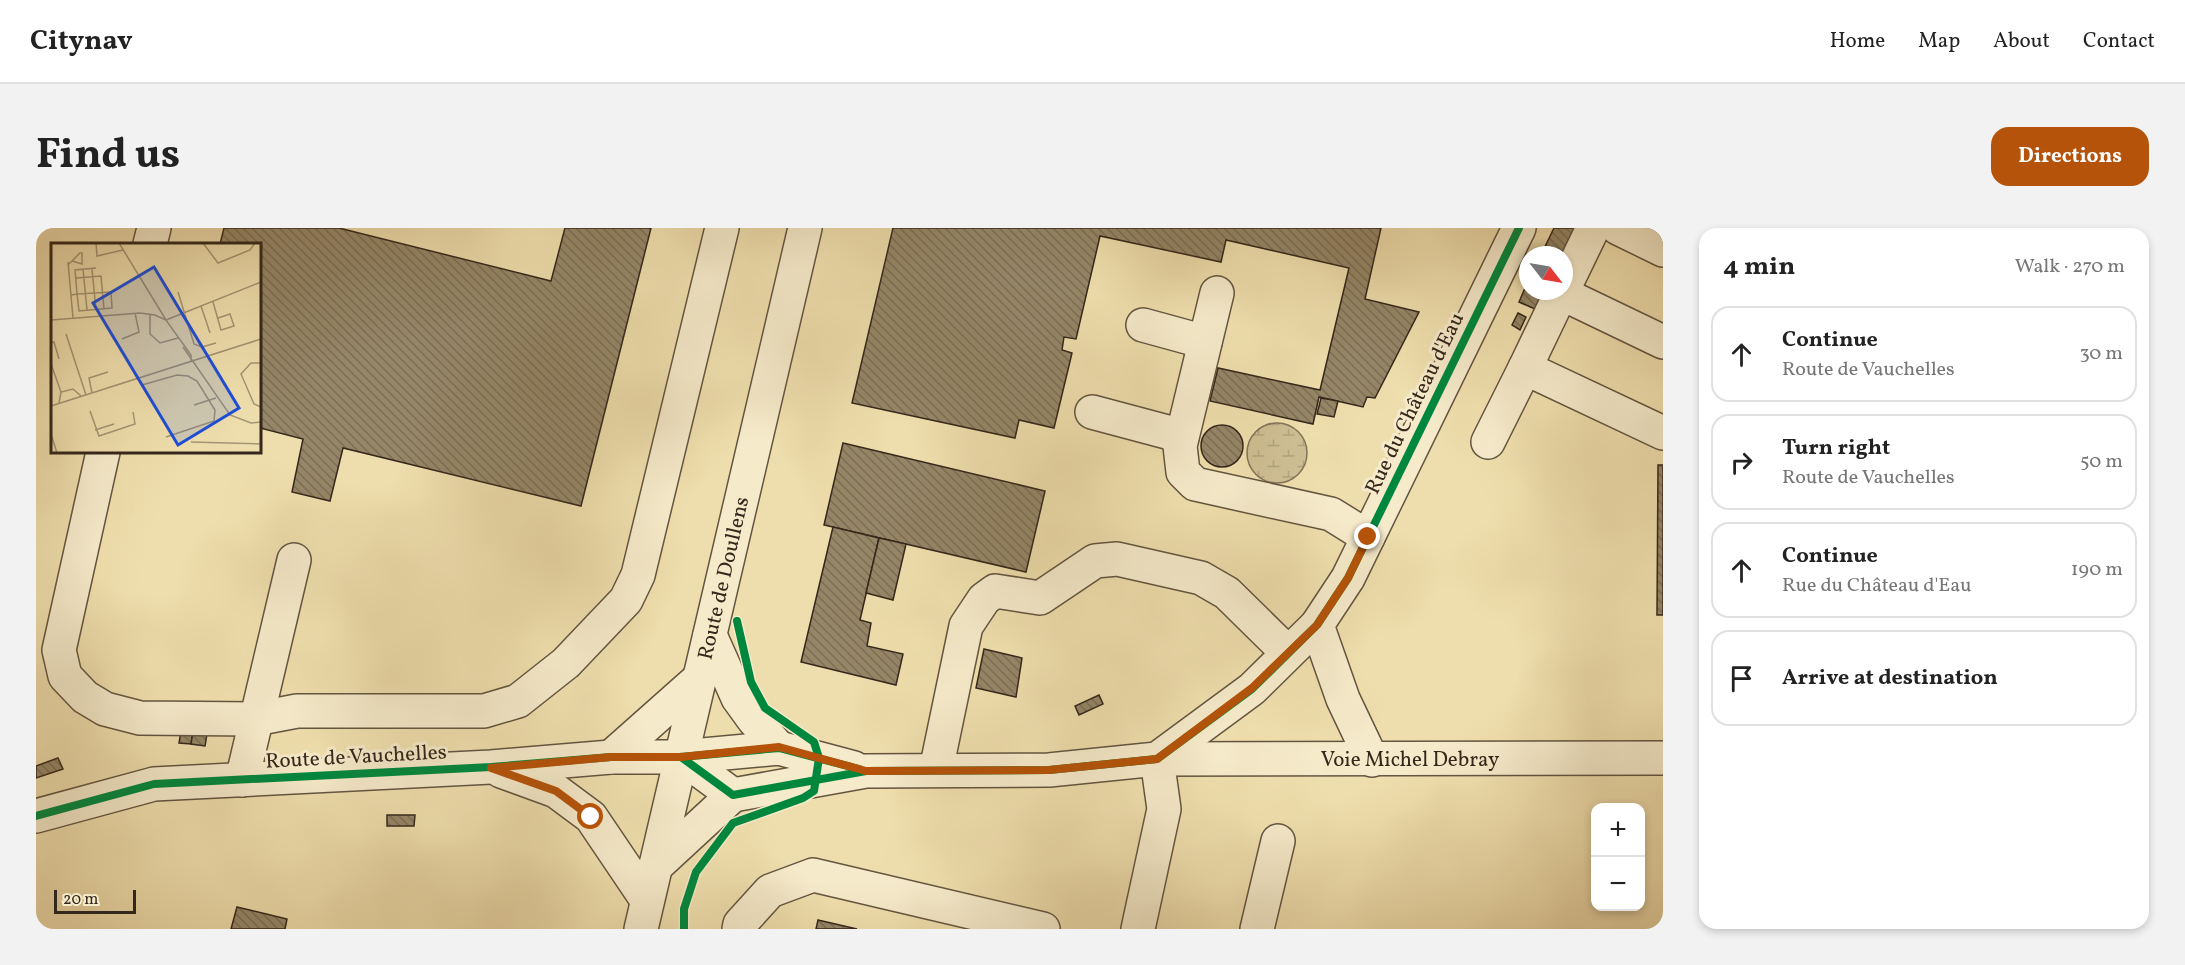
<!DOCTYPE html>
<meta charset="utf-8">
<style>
body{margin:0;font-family:Vollkorn,serif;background:#f2f2f2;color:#222}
.controls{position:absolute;right:18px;bottom:18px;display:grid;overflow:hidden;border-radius:12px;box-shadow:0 3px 9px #0003}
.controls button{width:54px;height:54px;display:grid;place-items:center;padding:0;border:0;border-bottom:2px solid #e0e0e0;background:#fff;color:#222;font:30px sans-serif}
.compass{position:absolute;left:1483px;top:18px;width:54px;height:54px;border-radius:50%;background:#fff;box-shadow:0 3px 9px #0003;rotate:121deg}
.scale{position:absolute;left:18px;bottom:15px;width:82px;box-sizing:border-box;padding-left:6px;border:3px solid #34271b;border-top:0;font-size:16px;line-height:21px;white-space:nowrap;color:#34271b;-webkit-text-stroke:4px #f5eaca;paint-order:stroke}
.stop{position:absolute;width:18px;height:18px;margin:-14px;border:4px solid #b45309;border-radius:50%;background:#fff}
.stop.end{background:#b45309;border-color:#fff;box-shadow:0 2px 6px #0008}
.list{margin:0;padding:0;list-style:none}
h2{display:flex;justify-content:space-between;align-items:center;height:78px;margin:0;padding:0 24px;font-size:26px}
h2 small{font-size:20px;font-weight:400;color:#767676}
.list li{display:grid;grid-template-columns:39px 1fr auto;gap:18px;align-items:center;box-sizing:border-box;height:96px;margin:0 12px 12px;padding:0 12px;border:2px solid #e0e0e0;border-radius:18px}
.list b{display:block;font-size:22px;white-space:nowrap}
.list p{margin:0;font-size:20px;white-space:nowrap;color:#767676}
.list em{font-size:20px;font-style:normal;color:#767676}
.icon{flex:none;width:33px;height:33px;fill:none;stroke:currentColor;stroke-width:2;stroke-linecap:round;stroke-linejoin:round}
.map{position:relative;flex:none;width:1627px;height:701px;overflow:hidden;border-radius:18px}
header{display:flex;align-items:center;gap:36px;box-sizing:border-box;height:84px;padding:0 30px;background:#fff;border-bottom:2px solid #e0e0e0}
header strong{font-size:28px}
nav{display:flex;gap:33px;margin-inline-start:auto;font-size:21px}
.intro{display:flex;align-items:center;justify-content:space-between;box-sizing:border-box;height:144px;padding:0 36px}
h1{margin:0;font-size:42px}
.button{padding:15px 27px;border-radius:18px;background:#b45309;color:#fff;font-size:21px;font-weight:700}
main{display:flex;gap:36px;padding:0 36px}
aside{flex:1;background:#fff;border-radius:18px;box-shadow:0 3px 9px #0003}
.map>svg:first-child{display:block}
.wetland{fill:url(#wetland-marsh);stroke:#827358;stroke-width:1.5}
.building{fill:url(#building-back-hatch);stroke:#34271b;stroke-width:1.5}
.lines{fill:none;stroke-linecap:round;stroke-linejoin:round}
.minor-casing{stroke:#635540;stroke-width:36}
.path{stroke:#34271b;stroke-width:4;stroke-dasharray:4.5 3;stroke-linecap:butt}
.minor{stroke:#f5eaca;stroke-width:33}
.cycleway-casing{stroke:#f5eaca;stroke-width:11}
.cycleway{stroke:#00873e;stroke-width:8}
.route{stroke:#b45309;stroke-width:8}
.labels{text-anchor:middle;stroke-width:6;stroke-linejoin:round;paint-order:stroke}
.street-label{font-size:21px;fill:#34271b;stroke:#f5eaca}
.inset-road{fill:none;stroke:#a49573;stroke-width:1.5}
.view{fill:#1d4ed8;fill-opacity:0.15;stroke:#1d4ed8;stroke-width:3}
.inset-edge{fill:none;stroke:#34271b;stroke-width:3}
</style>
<header>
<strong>Citynav</strong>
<nav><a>Home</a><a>Map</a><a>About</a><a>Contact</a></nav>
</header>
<div class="intro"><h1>Find us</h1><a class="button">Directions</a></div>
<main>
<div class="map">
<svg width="1627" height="701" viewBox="0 0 1627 701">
<defs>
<pattern id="wetland-marsh" width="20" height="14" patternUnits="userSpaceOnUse" patternTransform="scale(1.5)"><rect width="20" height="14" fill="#cfbf94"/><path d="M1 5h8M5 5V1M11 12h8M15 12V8" fill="none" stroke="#b2a47f"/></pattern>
<pattern id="building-back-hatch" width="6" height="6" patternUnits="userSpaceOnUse" patternTransform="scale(1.5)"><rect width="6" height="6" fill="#958667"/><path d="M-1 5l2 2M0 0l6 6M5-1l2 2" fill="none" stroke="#7a6e54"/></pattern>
</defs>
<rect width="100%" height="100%" fill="#efdead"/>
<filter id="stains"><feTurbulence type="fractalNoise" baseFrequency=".00333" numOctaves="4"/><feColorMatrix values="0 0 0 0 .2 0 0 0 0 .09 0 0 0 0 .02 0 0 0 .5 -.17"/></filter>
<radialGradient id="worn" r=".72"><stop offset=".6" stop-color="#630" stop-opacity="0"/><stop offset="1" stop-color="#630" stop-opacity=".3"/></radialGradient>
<circle class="wetland" cx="1241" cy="225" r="30"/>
<g class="building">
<polygon points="188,0 303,0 515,53 529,0 615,0 545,278 307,220 294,273 256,264 267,211 224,200 224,16 184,16"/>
<polygon points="857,0 1345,0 1329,71 1383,84 1339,170 1331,169 1327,179 1283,169 1277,196 1174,173 1182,140 1284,162 1313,40 1190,12 1185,34 1064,8 1040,111 1028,109 1026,122 1036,125 1018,200 983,192 979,210 816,175"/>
<polygon points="1518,0 1539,0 1526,27 1505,27"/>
<polygon points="1492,53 1492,63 1508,63 1499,81 1483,74"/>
<polygon points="1482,85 1490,89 1484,102 1476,97"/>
<polygon points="1285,170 1302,173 1298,189 1281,186"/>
<circle cx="1186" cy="218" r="21"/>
<polygon points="807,215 1009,263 990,344 788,297"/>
<polygon points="1622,237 1627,237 1627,387 1621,387"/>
<polygon points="797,299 843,310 824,392 835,395 831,418 867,426 860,457 765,434"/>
<polygon points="843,310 870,316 857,372 830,365"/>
<polygon points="948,421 986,430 980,469 940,460"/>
<polygon points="1063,467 1067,476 1043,487 1039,478"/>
<polygon points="145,503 157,504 155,516 143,515"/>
<polygon points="157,504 171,506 169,518 155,516"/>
<polygon points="22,530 27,541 0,550 0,538"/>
<polygon points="351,587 379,587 378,598 351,598"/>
<polygon points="201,679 251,691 249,701 195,701"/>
<polygon points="782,692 821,701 780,701"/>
</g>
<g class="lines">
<defs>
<g id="minor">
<polyline points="1582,0 1627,22"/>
<polyline points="114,16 118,0"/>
<polyline points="1528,60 1557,0"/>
<polyline points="1526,63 1489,140 1627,205"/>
<polyline points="1181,65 1144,218 1147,244 1159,256 1295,286 1332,309"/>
<polyline points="1525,65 1627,114"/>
<polyline points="1107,97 1169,114"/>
<polyline points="1056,184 1146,208"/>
<polyline points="1452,214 1489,140"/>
<polyline points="67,224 23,422 29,448 49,469 69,481 104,490 219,491 261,483 448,483 482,473 530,435 590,372 602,347 686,0"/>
<polyline points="1281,397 1307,471 1336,532"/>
<polyline points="674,407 702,470 718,492 743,520"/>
<polyline points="575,529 664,450"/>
<polyline points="645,529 697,567 830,543 1013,542 1121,531 1216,461 1281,397 1312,350 1483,0"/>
<polyline points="900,542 930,398 948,371 959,363 1004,370 1059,333 1081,331 1165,350 1191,365 1252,425"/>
<polyline points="465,543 520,563 555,589 611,672"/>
<polyline points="206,552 258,332"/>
<polyline points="0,588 118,556 455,539 575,529 645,529 743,520 818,540"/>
<polyline points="619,639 697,567"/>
<polyline points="605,701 769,0"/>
<polyline points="703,701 704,696 734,663 777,647 1007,701"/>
<polyline points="1102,701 1128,581 1121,531 1627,530"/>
<polyline points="1221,701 1242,613"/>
</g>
</defs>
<use href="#minor" class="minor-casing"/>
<polyline class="path" points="648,701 648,681 660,644"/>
<use href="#minor" class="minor"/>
<defs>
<g id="cycleway">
<polyline points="645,529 697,567 830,543 1013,542 1121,531 1216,461 1281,397 1312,350 1483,0"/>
<polyline points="0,588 118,556 455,539 575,529 645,529 743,520 823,541"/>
<polyline points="648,701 648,681 660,644 697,595 767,570 778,563 783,530 778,514 729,480 715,454 701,393"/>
</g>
</defs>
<use href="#cycleway" class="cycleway-casing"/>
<use href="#cycleway" class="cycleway"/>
</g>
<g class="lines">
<polyline class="route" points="555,589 520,563 455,540 575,529 645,529 743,519 830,543 1013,542 1121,531 1216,460 1281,397 1312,350 1332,309"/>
</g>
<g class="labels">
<g class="street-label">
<text transform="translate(1378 175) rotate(-64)" y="7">Rue du Château d'Eau</text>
<text transform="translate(687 350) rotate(-77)" y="7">Route de Doullens</text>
<text transform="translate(320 528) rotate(-3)" y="7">Route de Vauchelles</text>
<text x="1374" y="538">Voie Michel Debray</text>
</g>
</g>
<g transform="translate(15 15)">
<rect width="210" height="210" fill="#efdead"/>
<path class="inset-road" d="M45,0l1,13 26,-6M68,0l47,77 95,-38M152,0l15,20 32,-13 5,-7M17,19l5,56M17,22l12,-12h2v11l-10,-3M32,26l4,41M41,26l4,41M25,35l25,-2 3,33M127,49l16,52 8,3 14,-4M20,52l6,-1 34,-2 1,16 -33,3 -2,-17 -2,-24 21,-2M162,59l8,28 13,-4 -4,-12 -12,4M150,63l9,27M99,71v20l10,9 18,-5M0,77l89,-7 15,2 11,5 25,35v6M15,91l20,61M71,96l17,-7 -4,-19M0,100l3,-1 5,17M132,104l47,68 21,8 10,-1M210,120h-10l-10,11 13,30 7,3M0,121l10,28M91,142l35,-10 11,1 9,5 18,29 -1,11 -48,16M41,150l-3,-15 19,-6M8,160l2,-11 12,-3 8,7M143,162l22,-7M0,163l210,-67M39,168l9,25 36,-12 -2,-12M44,187l19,-6M0,191l6,19M140,199l70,2"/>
<path class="view" d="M103,24l85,141 -61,37 -85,-142z"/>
<rect width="210" height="210" class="inset-edge"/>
</g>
<rect width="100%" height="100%" filter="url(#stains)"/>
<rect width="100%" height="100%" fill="url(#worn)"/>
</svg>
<div class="controls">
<button>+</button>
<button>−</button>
</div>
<svg class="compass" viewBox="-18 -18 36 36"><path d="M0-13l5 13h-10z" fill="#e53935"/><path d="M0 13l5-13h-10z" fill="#767676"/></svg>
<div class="scale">20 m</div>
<div class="stop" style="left:555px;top:589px"></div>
<div class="stop end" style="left:1332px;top:309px"></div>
</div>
<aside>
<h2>4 min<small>Walk · 270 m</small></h2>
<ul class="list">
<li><svg class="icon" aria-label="ahead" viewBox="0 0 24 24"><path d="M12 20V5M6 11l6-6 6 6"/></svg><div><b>Continue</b><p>Route de Vauchelles</p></div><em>30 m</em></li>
<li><svg class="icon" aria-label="right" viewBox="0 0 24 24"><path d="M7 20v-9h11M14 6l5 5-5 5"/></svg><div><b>Turn right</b><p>Route de Vauchelles</p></div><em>50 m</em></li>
<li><svg class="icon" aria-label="ahead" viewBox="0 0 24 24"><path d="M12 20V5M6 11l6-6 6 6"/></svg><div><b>Continue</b><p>Rue du Château d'Eau</p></div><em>190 m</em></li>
<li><svg class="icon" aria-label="arrive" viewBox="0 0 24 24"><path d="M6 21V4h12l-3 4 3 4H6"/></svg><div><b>Arrive at destination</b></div></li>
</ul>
</aside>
</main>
